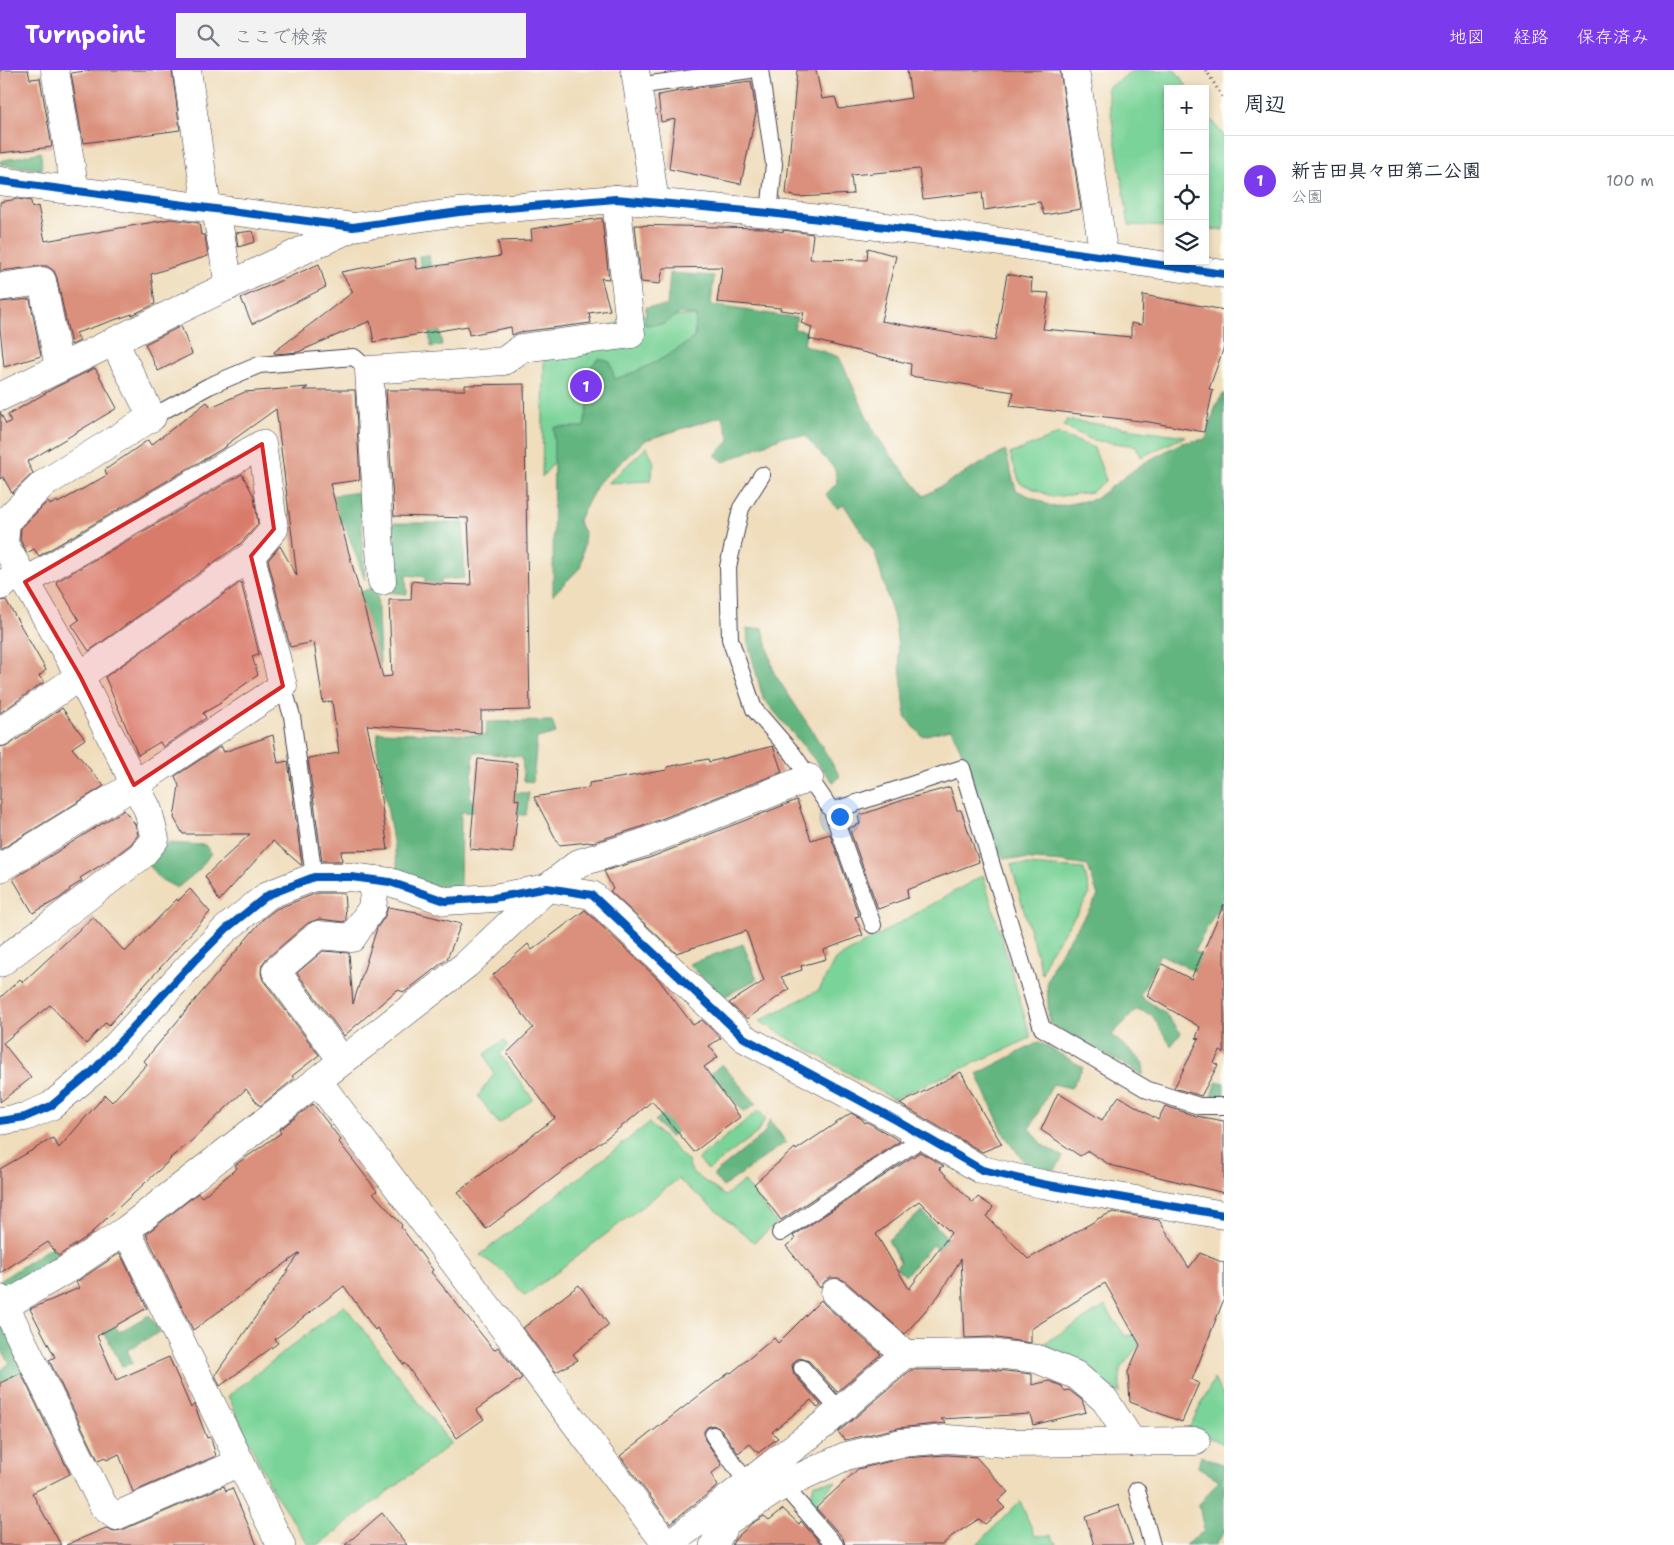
<!DOCTYPE html>
<html lang="ja">
<meta charset="utf-8">
<style>
body{margin:0;font-family:"Shantell Sans","Klee One",sans-serif;background:#f2f2f3;color:#1f2937}
.controls{position:absolute;right:15px;top:15px;display:grid;overflow:hidden;border-radius:0px;box-shadow:0 2px 8px #0003}
.controls button{width:45px;height:45px;display:grid;place-items:center;padding:0;border:0;border-bottom:1px solid #e0e1e3;background:#fff;color:#1f2937;font:25px sans-serif}
.you{position:absolute;left:839px;top:746px;width:18px;height:18px;margin:-12px;border:4px solid #fff;border-radius:50%;background:#1a73e8;box-shadow:0 0 0 8px #1a73e833}
.badge{display:grid;place-items:center;width:32px;height:32px;border-radius:50%;background:#7c3aed;color:#fff;font-size:16px;font-weight:700}
.pin{position:absolute;translate:-50% -50%;border:2px solid #fff;box-shadow:0 1px 5px #0006}
.list{margin:0;padding:0;list-style:none}
h2{display:flex;justify-content:space-between;align-items:center;height:65px;margin:0;padding:0 20px;font-size:21px}
h2 small{font-size:16px;font-weight:400;color:#747a83}
.list li{display:grid;grid-template-columns:32px 1fr auto;gap:15px;align-items:center;box-sizing:border-box;height:90px;padding:0 20px;border-top:1px solid #e0e1e3}
.list b{display:block;font-size:19px;white-space:nowrap}
.list p{margin:0;font-size:16px;white-space:nowrap;color:#747a83}
.list em{font-size:16px;font-style:normal;color:#747a83}
.icon{flex:none;width:28px;height:28px;fill:none;stroke:currentColor;stroke-width:2;stroke-linecap:round;stroke-linejoin:round}
.map{position:relative;flex:none;width:1224px;height:1475px;overflow:hidden}
header{display:flex;align-items:center;gap:30px;box-sizing:border-box;height:70px;padding:0 25px;background:#7c3aed;color:#fff}
header strong{font-size:24px}
nav{display:flex;gap:28px;margin-inline-start:auto;font-size:18px}
.search{width:350px;height:45px;background:#f2f2f3;display:flex;align-items:center;gap:12px;box-sizing:border-box;padding:0 18px;border-radius:0px;color:#747a83;font-size:19px}
main{display:flex}
aside{flex:1;background:#fff}
.map>svg:first-child{display:block}
.green{fill:#7ad398;stroke:#4e7a6a}
.forest{fill:#63b580;stroke:#426c5e}
.building{fill:#da907c;fill-rule:evenodd}
.lines{fill:none;stroke-linecap:round;stroke-linejoin:round}
.service-casing{stroke:#413e4e;stroke-width:18}
.minor-casing{stroke:#413e4e;stroke-width:29}
.path{stroke:#413e4e;stroke-width:3;stroke-dasharray:1 4;stroke-linecap:butt}
.service{stroke:#fff;stroke-width:16}
.minor{stroke:#fff;stroke-width:28}
.cycleway-casing{stroke:#fdfcf7;stroke-width:11}
.cycleway{stroke:#0057b8;stroke-width:8}
.marked{fill:#d62828;fill-opacity:0.2;stroke:#d62828;stroke-width:4;stroke-linejoin:round}
</style>
<header>
<strong>Turnpoint</strong>
<div class="search"><svg class="icon" aria-label="search" viewBox="0 0 24 24"><circle cx="10" cy="10" r="6"/><path d="M15 15l6 6"/></svg>ここで検索</div>
<nav><a>地図</a><a>経路</a><a>保存済み</a></nav>
</header>
<main>
<div class="map">
<svg width="1224" height="1475" viewBox="0 0 1224 1475">
<rect width="100%" height="100%" fill="#fdfcf7"/>
<filter id="ink" filterUnits="userSpaceOnUse"><feTurbulence type="fractalNoise" baseFrequency=".02" numOctaves="2"/><feDisplacementMap in="SourceGraphic" scale="10" xChannelSelector="R" yChannelSelector="G"/><feConvolveMatrix kernelMatrix="1 2 1 2 8 2 1 2 1" color-interpolation-filters="sRGB"/></filter>
<filter id="wash" filterUnits="userSpaceOnUse"><feTurbulence type="fractalNoise" baseFrequency=".0096" numOctaves="4" result="noise"/><feDisplacementMap in="SourceGraphic" scale="20" xChannelSelector="R" yChannelSelector="G"/><feGaussianBlur stdDeviation="1.12" result="paint"/><feColorMatrix in="noise" values="0 0 0 0 0 0 0 0 0 0 0 0 0 0 0 0 0 1.4 0 .05"/><feComposite in="paint" operator="in"/></filter>
<g filter="url(#wash)">
<rect width="100%" height="100%" fill="#efddbc"/>
<g class="green">
<polygon points="1135,0 1175,0 1189,19 1168,19 1168,157 1129,155 1107,18"/>
<polygon points="1205,41 1224,66 1224,160 1205,159"/>
<polygon points="636,245 697,246 692,281 608,328 542,407 544,285"/>
<polygon points="1066,350 1186,366 1141,387 1136,376 1092,370 1064,356"/>
<polygon points="1059,364 1094,378 1106,410 1092,422 1053,427 1020,413 1010,384"/>
<polygon points="647,377 654,393 650,411 608,413"/>
<polygon points="1011,794 1084,799 1090,824 1048,885 1042,904"/>
<polygon points="983,805 1031,968 893,1029 759,951 819,920 835,890"/>
<polygon points="504,970 508,975 500,984 533,1029 499,1054 478,1026 494,1004 485,984"/>
<polygon points="759,1040 765,1049 757,1063 708,1100 698,1089"/>
<polygon points="649,1053 688,1091 692,1102 725,1126 744,1111 777,1153 754,1172 678,1109 525,1226 504,1202 480,1185"/>
<polygon points="344,1235 451,1374 318,1475 309,1475 270,1416 228,1326"/>
<polygon points="1105,1236 1125,1266 1148,1263 1120,1299 1120,1323 1092,1304 1076,1289 1043,1274"/>
<polygon points="1214,1309 1224,1328 1224,1374 1189,1358"/>
<polygon points="836,1412 817,1431 844,1459 837,1461 810,1432 814,1413"/>
<polygon points="1020,1431 1035,1466 1051,1465 1057,1475 977,1475"/>
</g>
<g class="forest">
<polygon points="41,82 42,100 0,94 0,91"/>
<polygon points="429,185 442,276 431,277 419,186"/>
<path d="M670,203l44,3 -3,29 86,13 -3,11 12,2 -2,14 35,12c12,23 21,47 33,70 12,23 36,49 52,69l81,-46 11,40 37,17 42,-8 47,-35 39,-21 25,-4 10,-34 8,-12v505l-30,53 22,12 -8,15 -48,-24 -20,42 24,16 17,21 -10,13 -19,-31 -15,-6 -25,26 32,28 -1,12 -94,-52 -2,-42 8,-20 43,-65 -10,-30 -25,-4 -59,-4 -10,-15 -27,-80 -16,-34 -29,7 -16,-18 -11,-95 -20,-70 -31,-48 -7,3 -11,-14 11,-11 -2,-14 -30,-33h-21l-60,26 -9,-7 15,-15 -8,-24 -76,24 -47,42 -21,39 7,13 -4,33 -28,28 1,-168h30l6,-33 -10,-17 19,-19 11,4 5,17c29,-9 56,-24 80,-42l1,-21 -16,-3 -16,11 -19,1 1,-18 21,-1z"/>
<polygon points="360,422 365,510 344,453 325,454 321,427"/>
<polygon points="386,453 464,453 464,508 441,510 440,524 425,524 425,507 406,505 407,524 387,522"/>
<polygon points="377,516 381,618 355,524"/>
<polygon points="763,558 774,603 813,662 840,706 834,713 763,628 748,573 747,559"/>
<polygon points="552,651 556,663 537,668 533,712 524,711 522,687 474,682 470,731 496,734 496,722 529,723 526,745 461,742 460,816 435,817 398,800 377,678 378,662 486,665 487,652"/>
<polygon points="166,773 205,775 211,783 199,800 177,818 158,808 150,796"/>
<polygon points="743,874 757,909 722,928 689,894"/>
<polygon points="1039,972 1083,997 1071,1018 1053,1014 1030,1058 1042,1075 1063,1087 1055,1100 1028,1097 1005,1066 977,1004"/>
<polygon points="722,994 756,1034 744,1042 717,1010 677,1043 684,1054 671,1068 655,1051"/>
<polygon points="1217,1011 1224,1013 1224,1026 1212,1026"/>
<polygon points="770,1050 786,1072 723,1117 713,1105 764,1064"/>
<polygon points="922,1141 963,1184 956,1193 932,1175 905,1206 896,1197 900,1192 888,1170"/>
<polygon points="54,1175 62,1189 5,1222 0,1213 0,1211"/>
<polygon points="149,1245 160,1262 127,1280 133,1293 122,1296 104,1262 114,1254 119,1262"/>
<polygon points="3,1255 27,1303 0,1316 0,1301 10,1293 0,1277 0,1257"/>
<polygon points="1201,1385 1224,1395 1224,1463 1215,1475 1185,1475 1204,1461 1199,1435 1219,1410 1198,1397"/>
</g>
<g id="blocks">
<g class="building">
<polygon points="0,0 28,0 30,9 40,8 52,77 0,83"/>
<polygon points="92,0 172,0 180,60 83,73 71,3"/>
<polygon points="797,0 816,0 822,29 835,27 839,39 911,28 907,0 1060,0 1081,139 1044,145 1040,132 984,140 982,122 923,129 919,99 851,105 853,124 798,127 786,124"/>
<polygon points="751,11 756,42 741,114 669,99 675,49 661,52 658,25 703,17"/>
<polygon points="17,129 31,131 32,138 38,136 45,171 171,149 199,153 201,165 205,165 208,186 151,204 155,234 132,245 132,244 76,263 80,271 71,275 57,208 54,201 47,196 40,196 0,201 0,132"/>
<polygon points="602,148 609,209 601,208 610,240 589,243 591,253 520,262 512,265 511,257 469,265 468,256 374,272 370,251 298,282 275,284 274,282 353,222 341,202 415,188 417,199 501,186 498,171 532,170 531,159"/>
<polygon points="635,155 763,158 783,162 783,160 813,164 810,189 867,190 868,178 896,186 881,251 995,271 1007,204 1032,209 1031,222 1049,223 1043,259 1131,267 1131,253 1142,255 1143,225 1224,240 1224,277 1209,319 1213,320 1204,362 1149,352 1010,336 1014,322 910,306 911,294 809,269 812,257 801,253 804,243 780,240 781,238 717,232 722,197 663,198 660,214 641,212"/>
<polygon points="253,161 255,172 238,177 236,163"/>
<polygon points="319,194 326,217 252,254 241,228"/>
<polygon points="30,229 41,286 4,297 0,258 0,232"/>
<polygon points="181,256 192,284 158,301 145,274"/>
<polygon points="95,298 117,338 27,392 33,403 12,423 3,407 0,409 0,342 6,354 11,351 8,345 56,317"/>
<polygon points="524,314 530,640 481,641 481,663 367,655 377,700 388,780 341,781 342,791 322,791 308,688 339,683 332,631 323,633 314,572 290,577 268,490 280,476 297,506 276,339 226,375 227,376 39,486 34,479 27,483 20,470 21,458 48,431 50,435 57,431 58,433 107,405 105,400 148,370 151,375 207,332 211,337 245,322 308,317 303,320 355,320 360,410 330,414 383,607 392,606 389,530 411,530 412,511 439,514 471,515 468,448 394,446 386,320 465,320 465,315"/>
<polygon points="242,404 254,426 258,454 240,474 89,581 72,555 79,550 56,512"/>
<polygon points="241,512 259,584 252,586 258,605 220,632 221,633 203,643 206,648 163,677 160,672 138,685 105,607"/>
<polygon points="6,530 46,600 39,606 44,612 0,643 0,531"/>
<polygon points="62,638 85,669 72,678 104,716 0,780 0,677 9,675"/>
<polygon points="273,665 278,693 288,691 302,795 301,795 273,771 219,831 205,806 250,764 183,764 174,748 179,716 175,706 221,676 224,682"/>
<polygon points="773,676 782,702 638,758 590,773 589,772 559,775 534,727 589,718 589,713 667,700 667,697 708,689 709,692"/>
<polygon points="478,689 517,693 515,730 519,729 513,783 470,779"/>
<polygon points="950,717 957,740 961,740 979,792 931,810 931,811 907,820 908,828 878,839 849,758 860,754 858,746 903,730"/>
<polygon points="797,730 811,770 830,764 859,846 855,847 863,865 824,880 826,889 801,896 802,900 781,907 789,919 747,949 729,933 764,911 746,861 676,883 610,821 613,819 604,801 649,788"/>
<polygon points="124,740 135,754 138,765 131,774 114,787 80,808 82,811 69,819 70,820 60,828 33,843 13,809"/>
<polygon points="190,819 210,842 109,955 106,952 86,974 50,935 3,973 31,1008 0,1032 0,928 20,909 23,912 93,847 125,882 177,829 178,831"/>
<polygon points="317,823 344,823 346,849 344,852 319,849 308,853 266,889 262,895 261,903 263,910 319,985 292,1006 294,1009 260,1036 246,1019 187,1075 170,1088 171,1089 92,1162 93,1163 58,1186 48,1172 0,1203 0,1099 53,1068 59,1078 105,1025 112,1032 147,994 144,991 263,849 276,839"/>
<polygon points="1224,834 1224,983 1220,981 1214,993 1218,995 1201,1026 1174,1018 1199,969 1196,968 1200,957 1147,926 1162,894 1191,909"/>
<polygon points="388,837 417,842 417,843 461,854 447,889 405,922 397,920 344,966 297,903 323,881 349,883 353,934 377,858 385,846"/>
<polygon points="585,840 659,910 693,955 702,950 721,968 709,976 718,987 704,997 740,1047 694,1082 652,1031 630,1050 486,1159 458,1122 555,1048 507,983 533,958 493,905 528,874 532,880"/>
<polygon points="961,1002 984,1045 1002,1074 982,1082 900,1034"/>
<polygon points="1058,1023 1102,1050 1119,1026 1158,1050 1165,1036 1196,1046 1224,1051 1224,1123 1110,1095 1088,1081 1080,1086 1041,1060"/>
<polygon points="313,1034 341,1070 339,1072 377,1121 373,1123 402,1155 401,1157 433,1200 431,1202 494,1280 498,1277 522,1308 476,1340 484,1349 457,1368 405,1293 404,1295 377,1258 375,1260 344,1216 275,1269 278,1273 220,1316 215,1305 300,1183 193,1260 146,1164 198,1123 202,1127 237,1098 235,1095 281,1063 279,1060"/>
<polygon points="851,1043 862,1049 865,1053 867,1052 900,1071 781,1150 754,1114 795,1078 796,1080"/>
<path d="M920,1082l24,14 -5,2 34,35 5,-6 15,10 -6,10 41,42 69,-39v-1l16,-7 46,8 30,48 11,-15 24,10v36l-32,81 7,3 -17,39 -52,-20 -2,-30 12,-27 -35,-62 -74,46v14l-41,-6 -25,1 -4,-79 -22,36 -34,39 -60,-53 -7,-3h-8l-6,4 -4,6 -34,-42 9,-7 -2,-3zM919,1131l32,32 -42,56 -33,-55z"/>
<polygon points="120,1183 147,1238 97,1266 116,1310 169,1287 191,1338 194,1334 207,1368 210,1367 211,1369 216,1386 133,1422 119,1384 107,1390 105,1387 98,1390 49,1290 55,1287 30,1239 79,1218 76,1212"/>
<polygon points="579,1215 609,1255 573,1284 578,1290 556,1302 523,1258"/>
<polygon points="821,1230 825,1235 881,1284 837,1322 809,1291 800,1288 796,1290 792,1295 794,1304 821,1335 818,1338 811,1330 772,1362 778,1368 758,1383 750,1374 738,1383 721,1359 713,1355 707,1357 704,1361 705,1370 722,1395 711,1404 718,1416 670,1453 620,1386 730,1302 731,1303 774,1268 778,1273"/>
<polygon points="987,1299 1032,1304 1032,1315 1049,1311 1062,1316 1064,1321 1069,1320 1082,1330 1086,1342 1033,1355 1030,1344 941,1349 946,1353 898,1358 845,1370 838,1362 911,1300"/>
<polygon points="21,1303 70,1404 32,1423 61,1475 0,1475 0,1313"/>
<polygon points="947,1385 976,1387 1008,1422 998,1431 1005,1438 985,1454 979,1449 952,1466 942,1475 845,1475 843,1468 816,1438 858,1399 903,1388"/>
<polygon points="224,1416 226,1421 232,1418 257,1475 66,1475 106,1458 114,1461 122,1460"/>
<polygon points="1119,1435 1133,1475 1094,1475 1085,1447"/>
<polygon points="783,1439 799,1454 801,1451 822,1475 732,1475 735,1469 751,1454 764,1446 769,1450"/>
<polygon points="382,1443 407,1475 345,1475"/>
</g>
</g>
</g>
<g filter="url(#ink)">
<use href="#blocks" fill-opacity="0" stroke="#413e4e" stroke-width="1"/>
<g class="lines">
<defs>
<g id="service">
<polyline points="760,0 774,94 769,143"/>
<polyline points="637,16 750,0"/>
<polyline points="152,347 209,316 259,295 354,287 369,300"/>
<polyline points="762,405 741,438 728,497 730,569 754,639 793,684 832,741 873,855"/>
<polyline points="283,616 292,646 314,807"/>
<polyline points="832,741 962,698 1042,958 1148,1020 1199,1036 1224,1036"/>
<polyline points="780,1163 924,1067"/>
<polyline points="802,1298 840,1341"/>
<polyline points="713,1365 748,1414"/>
<polyline points="783,1415 835,1475"/>
<polyline points="1137,1420 1152,1475"/>
</g>
<g id="minor">
<polyline points="55,0 75,121"/>
<polyline points="187,0 207,138"/>
<polyline points="635,0 655,132"/>
<polyline points="1075,0 1104,186"/>
<polyline points="0,111 353,157 459,142 616,129 769,143 944,164 1224,204"/>
<polyline points="216,139 229,216"/>
<polyline points="0,217 42,211 59,297"/>
<polyline points="0,327 263,199 353,157"/>
<polyline points="382,511 369,300 504,291 522,278 631,264 616,129"/>
<polyline points="0,516 20,503"/>
<polyline points="0,662 251,486 274,459 262,374 25,512"/>
<polyline points="0,798 134,715 283,616 251,486"/>
<polyline points="0,893 141,786 155,769 148,740 80,606 4,474 6,451 42,415 152,347 114,272"/>
<polyline points="342,990 276,901 318,865 352,868 372,838 376,810"/>
<polyline points="317,1010 667,1475"/>
<polyline points="0,1051 25,1047 51,1036 93,1001 194,891 226,859 268,825 314,807 351,807 390,812 445,831 494,828 547,818 592,825 744,968 896,1050 982,1100 1042,1114 1224,1145"/>
<polyline points="126,1160 281,1475"/>
<polyline points="835,1223 905,1284 988,1283 1037,1289 1076,1305 1105,1330 1132,1372"/>
<polyline points="0,1229 5,1236 104,1437 116,1446 241,1392"/>
<polyline points="0,1239 69,1198 126,1160 467,894 547,818 579,793 643,773 809,708"/>
<polyline points="668,1475 824,1354 905,1284"/>
<polyline points="714,1475 726,1452 783,1415 846,1386 901,1373 947,1369 1004,1373 1196,1371"/>
</g>
</defs>
<use href="#service" class="service-casing"/>
<use href="#minor" class="minor-casing"/>
<polyline class="path" points="1206,0 1224,30"/>
<use href="#service" class="service"/>
<use href="#minor" class="minor"/>
<defs>
<g id="cycleway">
<polyline points="0,111 353,157 459,142 616,129 769,143 944,164 1224,204"/>
<polyline points="0,1051 25,1047 51,1036 93,1001 194,891 226,859 268,825 314,807 351,807 390,812 445,831 494,828 547,818 592,825 744,968 896,1050 982,1100 1042,1114 1224,1145"/>
</g>
</defs>
<use href="#cycleway" class="cycleway-casing"/>
<use href="#cycleway" class="cycleway"/>
</g>
</g>
<path class="marked" d="M262,374l12,85 -23,27 32,130 -149,99 -54,-109 -55,-94z"/>
</svg>
<div class="controls">
<button>+</button>
<button>−</button>
<button><svg class="icon" aria-label="locate" viewBox="0 0 24 24"><circle cx="12" cy="12" r="6"/><path d="M12 2v4M12 18v4M2 12h4M18 12h4"/></svg></button>
<button><svg class="icon" aria-label="layers" viewBox="0 0 24 24"><path d="M12 4l9 5-9 5-9-5zM3 14l9 5 9-5"/></svg></button>
</div>
<div class="you"></div>
<div class="pin badge" style="left:586px;top:316px">1</div>
</div>
<aside>
<h2>周辺<small></small></h2>
<ul class="list">
<li><span class="badge">1</span><div><b>新吉田具々田第二公園</b><p>公園</p></div><em>100 m</em></li>
</ul>
</aside>
</main>
